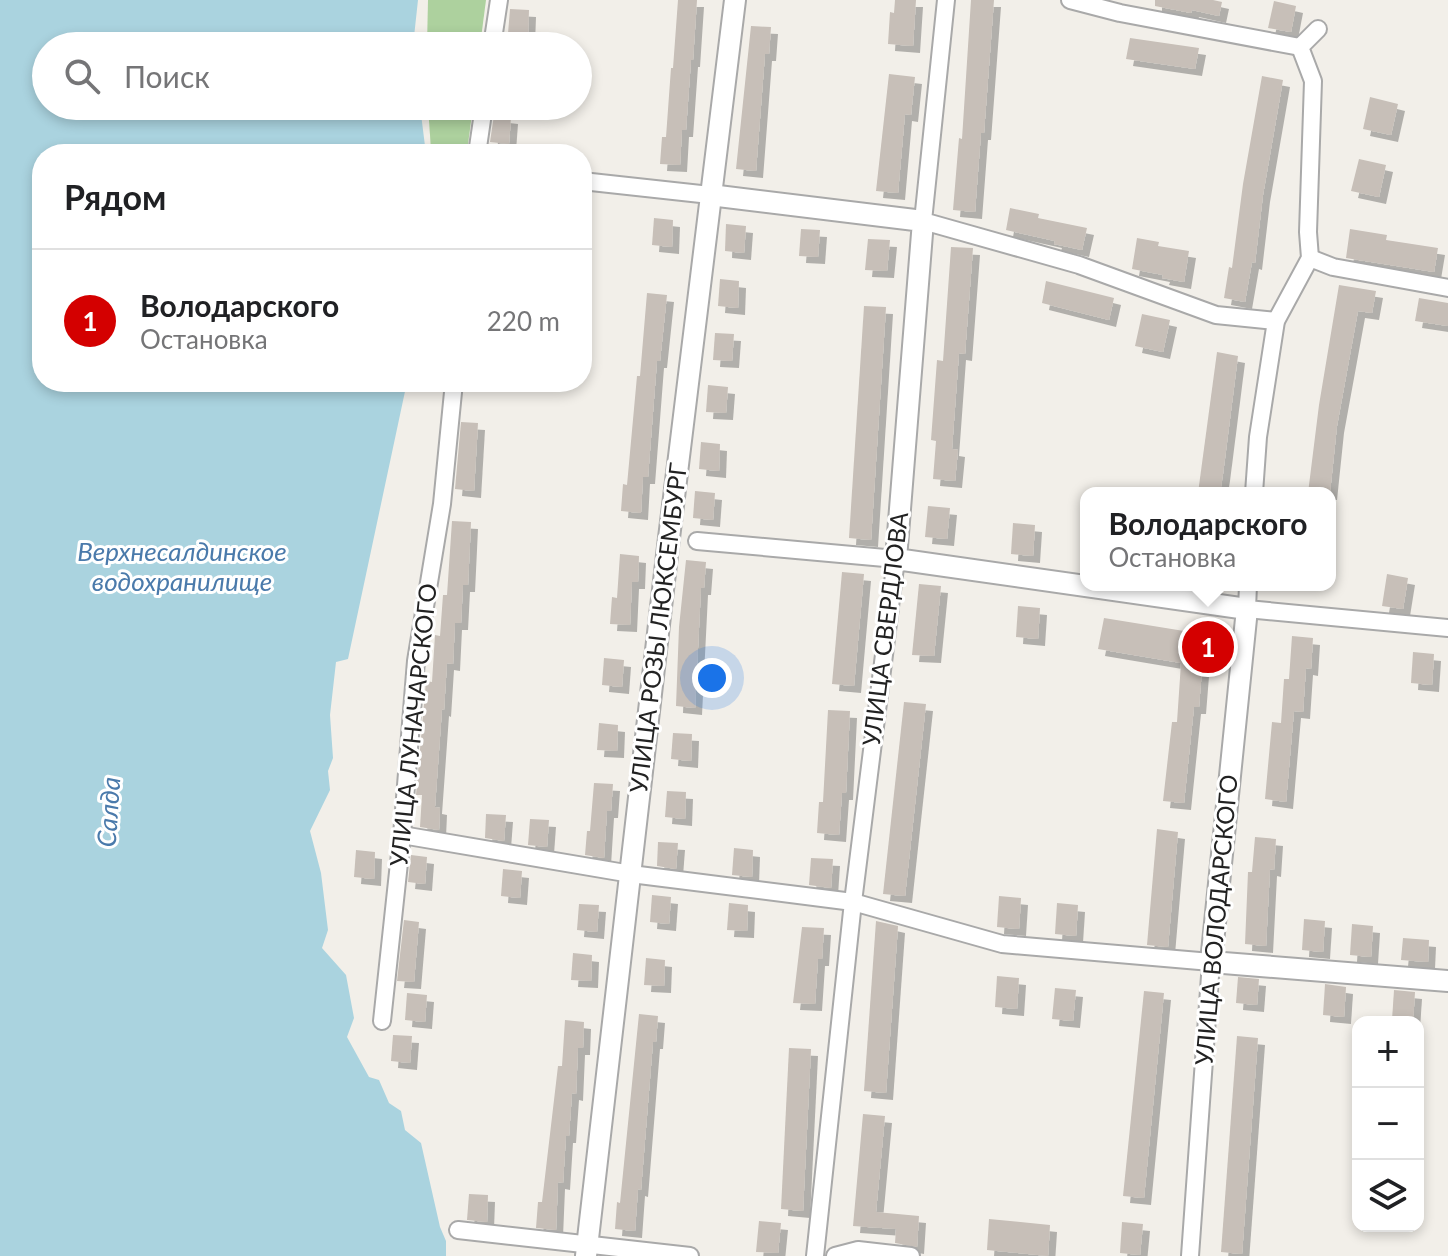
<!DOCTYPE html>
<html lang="ru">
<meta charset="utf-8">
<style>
body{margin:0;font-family:Lato,sans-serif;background:#f2f2f2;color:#202124}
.controls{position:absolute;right:24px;bottom:24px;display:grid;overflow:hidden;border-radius:16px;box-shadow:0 4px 12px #0003}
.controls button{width:72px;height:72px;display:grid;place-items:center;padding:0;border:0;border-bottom:2px solid #e0e0e0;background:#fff;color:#202124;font:40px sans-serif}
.you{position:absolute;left:712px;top:678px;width:28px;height:28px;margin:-20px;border:6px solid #fff;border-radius:50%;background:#1a73e8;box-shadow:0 0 0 12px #1a73e833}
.badge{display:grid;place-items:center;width:52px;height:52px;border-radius:50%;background:#d40000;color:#fff;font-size:26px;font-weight:700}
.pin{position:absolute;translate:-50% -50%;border:4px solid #fff;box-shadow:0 2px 8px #0006}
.popup{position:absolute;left:1080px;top:487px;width:256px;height:104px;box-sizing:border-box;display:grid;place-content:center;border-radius:16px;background:#fff;filter:drop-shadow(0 2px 6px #0005);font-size:26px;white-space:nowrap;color:#757577}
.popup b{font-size:30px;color:#202124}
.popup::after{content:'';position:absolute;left:50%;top:100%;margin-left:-16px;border:16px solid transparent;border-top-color:#fff}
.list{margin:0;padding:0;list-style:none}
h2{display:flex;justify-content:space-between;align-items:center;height:104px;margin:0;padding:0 32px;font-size:34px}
h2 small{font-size:26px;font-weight:400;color:#757577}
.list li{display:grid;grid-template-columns:52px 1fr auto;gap:24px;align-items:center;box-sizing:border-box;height:144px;padding:0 32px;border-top:2px solid #e0e0e0}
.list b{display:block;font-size:30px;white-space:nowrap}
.list p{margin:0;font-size:26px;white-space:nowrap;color:#757577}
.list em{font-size:26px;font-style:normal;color:#757577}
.icon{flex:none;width:44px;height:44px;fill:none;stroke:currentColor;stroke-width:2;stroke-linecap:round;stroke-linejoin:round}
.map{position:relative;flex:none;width:1448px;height:1256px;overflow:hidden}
.search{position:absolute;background:#fff;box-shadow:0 4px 12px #0003;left:32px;top:32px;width:560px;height:88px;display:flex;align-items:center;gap:20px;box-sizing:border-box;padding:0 28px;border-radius:44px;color:#757577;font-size:30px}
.panel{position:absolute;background:#fff;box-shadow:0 4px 12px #0003;left:32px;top:144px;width:560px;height:248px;border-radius:32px}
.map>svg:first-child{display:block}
.forest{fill:#add19e}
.water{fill:#aad3df}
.building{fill:#c7bfb8;filter:url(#shadow)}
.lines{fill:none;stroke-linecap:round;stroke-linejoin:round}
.minor-casing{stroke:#a9a9a9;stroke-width:20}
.tertiary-casing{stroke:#a9a9a9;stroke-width:24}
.minor{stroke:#fff;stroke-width:16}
.tertiary{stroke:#fff;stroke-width:20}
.labels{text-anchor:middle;stroke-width:6;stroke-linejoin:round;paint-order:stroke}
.street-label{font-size:24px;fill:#222;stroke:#fff}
.water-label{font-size:26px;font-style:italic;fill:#4a7aab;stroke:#fff}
</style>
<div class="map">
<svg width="1448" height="1256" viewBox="0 0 1448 1256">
<defs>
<filter id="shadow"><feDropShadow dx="7" dy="7" stdDeviation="0" flood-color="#0004"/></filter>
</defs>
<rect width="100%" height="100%" fill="#f2efe9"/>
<g class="forest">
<polygon points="428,0 486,0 480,46 427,46"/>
<polygon points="428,106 473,106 467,152 431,150"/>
</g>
<polygon class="water" points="0,0 418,0 413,46 46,46 46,106 420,106 426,154 42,154 42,382 407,382 348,659 336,662 330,715 333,758 328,771 330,790 310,831 321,873 328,930 322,948 346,975 354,1018 347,1037 369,1077 379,1080 389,1103 401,1111 405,1130 421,1143 440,1227 446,1241 446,1256 0,1256"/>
<g class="building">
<polygon points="678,0 697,0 693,60 691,60 686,130 682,130 680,165 660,164 662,137 666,137 671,68 673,68"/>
<polygon points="895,0 916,0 913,46 888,44 890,12 894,13"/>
<polygon points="971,0 994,0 984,133 981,133 975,212 953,210 959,138 962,139"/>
<polygon points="1155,0 1213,0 1222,2 1219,16 1192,10 1191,13 1155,6"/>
<polygon points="1274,1 1296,6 1291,32 1268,28"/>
<polygon points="510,9 529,10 528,37 524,37 523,46 507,46"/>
<polygon points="751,26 771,27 769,54 765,54 756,171 736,169"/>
<polygon points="1130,38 1199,48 1195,69 1126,59"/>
<polygon points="889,74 915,77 911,115 905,114 898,193 876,191"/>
<polygon points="1262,76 1283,80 1263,195 1255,263 1252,262 1245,302 1224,298 1229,267 1232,268 1243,184"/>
<polygon points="1370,97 1398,104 1391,135 1363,129"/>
<polygon points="494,115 511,117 509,144 490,142"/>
<polygon points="1359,159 1386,165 1379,197 1351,191"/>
<polygon points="1010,208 1039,214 1038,218 1087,228 1082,250 1054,244 1055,241 1006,230"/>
<polygon points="654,218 673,220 672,247 652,245"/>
<polygon points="726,224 746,226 744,253 725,251"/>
<polygon points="801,229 820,230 818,257 799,256"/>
<polygon points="1350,229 1387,235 1386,240 1438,248 1434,272 1346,258"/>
<polygon points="1137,238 1159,242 1158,246 1189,251 1184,282 1162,278 1163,275 1132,269"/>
<polygon points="868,239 890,240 887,271 865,270"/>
<polygon points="951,247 973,248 965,354 959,353 952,449 958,450 955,481 933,479 936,441 931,440 937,360 943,361"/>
<polygon points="720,279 739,281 738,308 718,306"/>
<polygon points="1046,281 1114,298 1109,320 1042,303"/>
<polygon points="1339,285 1376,291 1372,313 1358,311 1337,426 1330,493 1308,493 1319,405"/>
<polygon points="647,293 667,295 660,361 657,361 648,477 643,477 641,513 621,511 623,484 627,485 637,376 640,376"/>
<polygon points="1419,298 1448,303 1448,326 1415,321"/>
<polygon points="864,306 886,307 871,540 849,538"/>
<polygon points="1142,314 1170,320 1163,352 1135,346"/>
<polygon points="715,333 734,334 732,361 713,360"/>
<polygon points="1217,352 1238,356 1223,474 1220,493 1198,493"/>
<polygon points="708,385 728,387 726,413 706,412"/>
<polygon points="461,422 478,423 474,491 455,489"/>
<polygon points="701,442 720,444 719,471 699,469"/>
<polygon points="695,491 715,493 713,520 693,518"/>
<polygon points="928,506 950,508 947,539 925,537"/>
<polygon points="452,521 471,522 468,585 463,585 461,623 455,623 453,664 447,663 444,710 442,709 435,807 440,808 439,830 420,827 422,795 416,795 426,681 432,682 435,635 440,636 443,595 447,595"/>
<polygon points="1013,523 1035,525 1033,556 1011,554"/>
<polygon points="620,554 639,556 638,582 632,582 630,625 610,624 612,597 617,598"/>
<polygon points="686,560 706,562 704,588 701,588 695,708 676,706 679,627"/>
<polygon points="842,572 864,574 854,686 832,684"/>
<polygon points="1387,574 1408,578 1403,609 1382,606"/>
<polygon points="919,584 941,586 934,656 912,655"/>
<polygon points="1018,606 1040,608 1038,639 1016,637"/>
<polygon points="1104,618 1184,631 1205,632 1199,707 1194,707 1184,803 1163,801 1172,722 1177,722 1181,663 1098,649"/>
<polygon points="1292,636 1313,638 1311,669 1306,668 1303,712 1294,711 1286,802 1265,799 1272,722 1281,723 1284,679 1289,679"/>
<polygon points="1413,652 1434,654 1432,685 1411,683"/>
<polygon points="604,658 624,660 622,687 602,685"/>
<polygon points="904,702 926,704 905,896 883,894"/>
<polygon points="828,710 850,711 846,793 842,793 839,835 817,833 819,802 823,802"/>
<polygon points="599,723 618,725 617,751 597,750"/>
<polygon points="673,733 692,734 691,761 671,759"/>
<polygon points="594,783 613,784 611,811 607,811 604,858 585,855 587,831 590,831"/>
<polygon points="667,791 686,792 685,819 665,817"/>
<polygon points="486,814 506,815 504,841 485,838"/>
<polygon points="530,819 549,820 547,847 528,845"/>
<polygon points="1157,829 1178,832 1168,947 1147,945"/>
<polygon points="1255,837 1276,839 1274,870 1270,869 1266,946 1245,944 1248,872 1252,872"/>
<polygon points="658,842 678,843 676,869 657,866"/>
<polygon points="734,848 753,850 752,877 732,875"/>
<polygon points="356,850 375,852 374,879 354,877"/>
<polygon points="411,855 427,857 425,884 408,882"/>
<polygon points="811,858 833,859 831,888 809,885"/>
<polygon points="503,869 522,871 520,898 501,896"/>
<polygon points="652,895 671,897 669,924 650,922"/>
<polygon points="999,896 1021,898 1019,929 997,927"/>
<polygon points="729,903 748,905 747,931 727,930"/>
<polygon points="1057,903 1078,905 1076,936 1055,934"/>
<polygon points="579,904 599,905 597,932 577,930"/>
<polygon points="1304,919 1325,921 1323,952 1302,950"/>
<polygon points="404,920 419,922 414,982 397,981"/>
<polygon points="876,921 898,926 886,1093 864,1091"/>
<polygon points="1352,924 1373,926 1371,957 1350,955"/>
<polygon points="802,927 824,928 822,959 818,959 815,1004 793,1003"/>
<polygon points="1403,938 1429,940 1428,962 1401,960"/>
<polygon points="573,953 592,955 591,981 571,980"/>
<polygon points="646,958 665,960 664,986 644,985"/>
<polygon points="997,976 1019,978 1017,1009 995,1007"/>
<polygon points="1238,977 1259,979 1257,1005 1236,1003"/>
<polygon points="1325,984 1346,987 1344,1017 1323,1015"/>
<polygon points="1055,988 1076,990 1073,1021 1052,1019"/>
<polygon points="1394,990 1415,992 1413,1022 1392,1020"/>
<polygon points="1144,991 1164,993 1144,1198 1123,1196"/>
<polygon points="407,993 427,995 425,1022 405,1020"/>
<polygon points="639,1014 658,1016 656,1042 653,1042 641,1190 638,1189 635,1231 615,1229 617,1202 620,1203"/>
<polygon points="565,1020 584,1022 583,1048 578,1048 576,1094 572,1093 569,1136 566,1136 563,1183 558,1182 556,1230 536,1228 538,1202 542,1202 558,1066 562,1066"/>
<polygon points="393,1035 412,1036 410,1063 391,1061"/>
<polygon points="1237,1036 1258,1038 1242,1254 1221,1252"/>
<polygon points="789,1048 811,1049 803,1211 781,1209"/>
<polygon points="863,1114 885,1116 876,1212 919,1216 917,1247 895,1243 896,1229 853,1226"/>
<polygon points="469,1194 488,1195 487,1222 467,1220"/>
<polygon points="989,1219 1050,1225 1048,1256 987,1250"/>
<polygon points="759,1221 781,1223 778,1253 756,1252"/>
<polygon points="1122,1222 1143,1224 1140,1255 1120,1253"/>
</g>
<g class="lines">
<defs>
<g id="minor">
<polyline points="946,0 923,221 1079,265 1216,315 1276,321"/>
<polyline points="1070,0 1120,13 1300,47"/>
<polyline points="492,46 499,0"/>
<polyline points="477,154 484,106"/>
<polyline points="582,181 710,195"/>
<polyline points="1310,258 1333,267 1448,288"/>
<polyline points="1254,493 1258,437 1276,321 1310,258 1308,232 1313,81 1300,47 1318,29"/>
<polyline points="697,541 896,559 853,902 815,1256"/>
<polyline points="1248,585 1247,609 1448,628"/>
<polyline points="402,835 631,874 853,902 1002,944 1211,962 1190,1256"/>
<polyline points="382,1021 402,835 416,661 442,504 454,382"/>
<polyline points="458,1230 690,1256"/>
<polyline points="835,1256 858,1250 911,1256"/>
</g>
<g id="tertiary">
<polyline points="710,195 923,221 896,559 1247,609 1211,962 1448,981"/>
<polyline points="586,1256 669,538 735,0"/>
</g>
</defs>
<use href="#minor" class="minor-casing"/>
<use href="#tertiary" class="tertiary-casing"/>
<use href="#minor" class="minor"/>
<use href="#tertiary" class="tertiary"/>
</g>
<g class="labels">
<g class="street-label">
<text transform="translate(659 628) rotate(-83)" y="8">УЛИЦА РОЗЫ ЛЮКСЕМБУРГ</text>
<text transform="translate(886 629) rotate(-83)" y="8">УЛИЦА СВЕРДЛОВА</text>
<text transform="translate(414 725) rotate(-84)" y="8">УЛИЦА ЛУНАЧАРСКОГО</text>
<text transform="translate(1217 920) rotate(-85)" y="8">УЛИЦА ВОЛОДАРСКОГО</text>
</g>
<g class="water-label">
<text x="182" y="561">Верхнесалдинское<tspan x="182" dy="30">водохранилище</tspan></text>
<text transform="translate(109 812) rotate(-86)" y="9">Салда</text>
</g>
</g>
</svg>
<div class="controls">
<button>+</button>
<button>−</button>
<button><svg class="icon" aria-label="layers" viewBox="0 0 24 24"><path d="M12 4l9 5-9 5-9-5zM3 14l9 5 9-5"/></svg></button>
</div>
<div class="you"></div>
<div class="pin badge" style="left:1208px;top:647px">1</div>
<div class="popup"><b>Володарского</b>Остановка</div>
<div class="search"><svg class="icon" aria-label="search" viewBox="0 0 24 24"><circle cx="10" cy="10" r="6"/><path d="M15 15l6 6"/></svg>Поиск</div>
<section class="panel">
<h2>Рядом<small></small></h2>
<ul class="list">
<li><span class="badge">1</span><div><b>Володарского</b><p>Остановка</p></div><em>220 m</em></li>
</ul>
</section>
</div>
